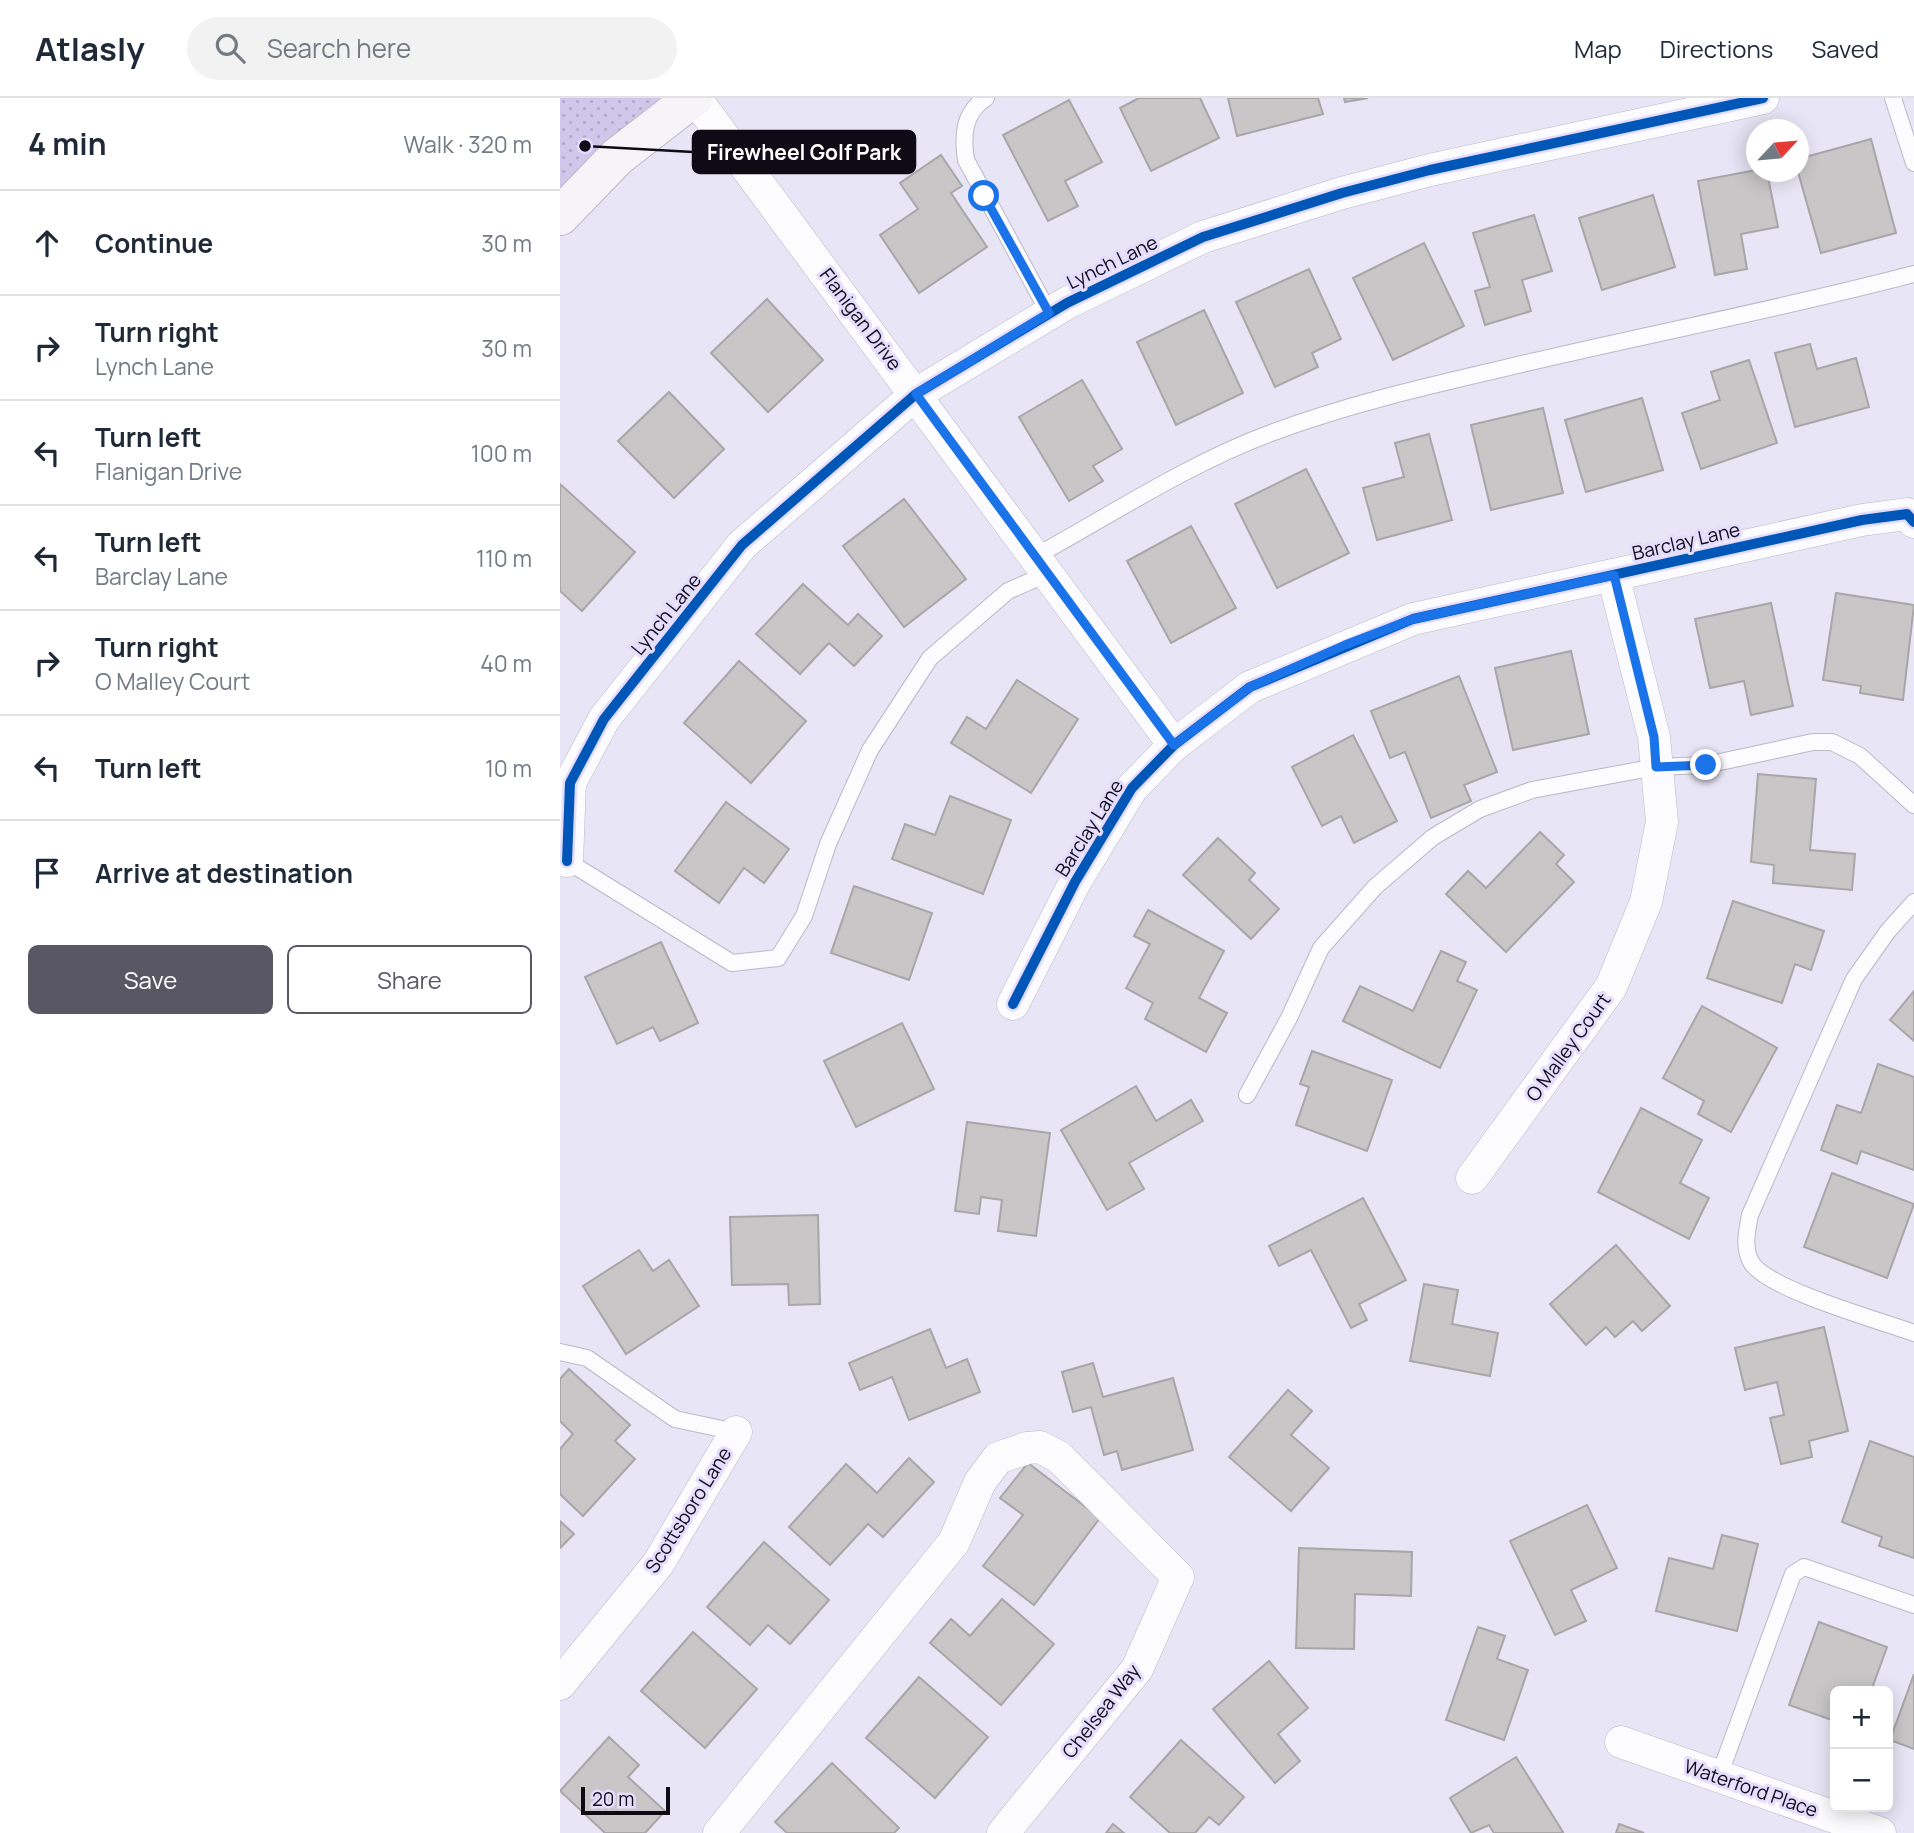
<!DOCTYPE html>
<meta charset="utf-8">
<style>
body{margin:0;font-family:Manrope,sans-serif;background:#f2f2f3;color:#1f2937}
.controls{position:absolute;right:21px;bottom:21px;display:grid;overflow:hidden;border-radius:10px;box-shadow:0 4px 18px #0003}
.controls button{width:63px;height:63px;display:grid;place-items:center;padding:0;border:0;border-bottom:2px solid #e0e1e3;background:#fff;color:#1f2937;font:35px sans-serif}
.compass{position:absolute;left:1186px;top:21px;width:63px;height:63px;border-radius:50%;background:#fff;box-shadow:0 4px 18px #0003;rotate:64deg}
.scale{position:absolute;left:21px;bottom:18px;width:89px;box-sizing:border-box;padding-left:7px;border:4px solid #0e0b16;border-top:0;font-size:19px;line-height:24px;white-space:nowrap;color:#0e0b16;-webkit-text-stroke:5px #e4ddfe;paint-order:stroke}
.stop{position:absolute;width:21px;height:21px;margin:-16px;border:5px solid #1a73e8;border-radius:50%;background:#fff}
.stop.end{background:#1a73e8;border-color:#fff;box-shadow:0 2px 7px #0008}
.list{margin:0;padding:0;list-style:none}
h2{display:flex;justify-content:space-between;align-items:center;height:91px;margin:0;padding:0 28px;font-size:30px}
h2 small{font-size:23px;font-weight:400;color:#747a83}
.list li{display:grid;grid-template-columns:46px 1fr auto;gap:21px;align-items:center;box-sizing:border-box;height:105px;padding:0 28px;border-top:2px solid #e0e1e3}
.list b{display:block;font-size:26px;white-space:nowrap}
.list p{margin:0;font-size:23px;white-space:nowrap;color:#747a83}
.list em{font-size:23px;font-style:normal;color:#747a83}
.actions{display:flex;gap:14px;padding:21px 28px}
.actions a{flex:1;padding:16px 0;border:2px solid #5a5764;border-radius:10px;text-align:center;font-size:24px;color:#5a5764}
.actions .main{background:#5a5764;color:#fff}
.icon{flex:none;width:38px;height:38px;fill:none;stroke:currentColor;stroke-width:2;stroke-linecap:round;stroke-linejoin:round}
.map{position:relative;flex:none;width:1354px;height:1735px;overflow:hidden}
header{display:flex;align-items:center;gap:42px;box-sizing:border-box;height:98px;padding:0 35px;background:#fff;border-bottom:2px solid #e0e1e3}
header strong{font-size:33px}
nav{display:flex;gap:38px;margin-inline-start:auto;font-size:24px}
.search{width:490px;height:63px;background:#f2f2f3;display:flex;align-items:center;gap:18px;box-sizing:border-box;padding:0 24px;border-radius:38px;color:#747a83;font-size:26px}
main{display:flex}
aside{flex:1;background:#fff}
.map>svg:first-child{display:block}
.grass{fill:url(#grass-dots)}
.building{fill:#c8c6c7;stroke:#a8a6a7;stroke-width:2}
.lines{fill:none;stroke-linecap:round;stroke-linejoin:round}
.lane-casing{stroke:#bbb8c6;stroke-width:18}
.street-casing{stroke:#bbb8c6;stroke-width:33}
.secondary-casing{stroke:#bbb8c6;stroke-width:40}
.lane{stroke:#fcfbfe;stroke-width:16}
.street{stroke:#fcfbfe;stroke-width:32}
.secondary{stroke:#f6f4f9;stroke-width:38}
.cycleway-casing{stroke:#e4ddfe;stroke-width:15}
.cycleway{stroke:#0057b8;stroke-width:10}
.route{stroke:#1a73e8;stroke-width:9}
.labels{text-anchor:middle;stroke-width:6;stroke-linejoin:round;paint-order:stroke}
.street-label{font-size:19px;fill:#0e0b16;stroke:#e4ddfe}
.leader{fill:none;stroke:#0e0b16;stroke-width:2.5}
.callout-dot{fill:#0e0b16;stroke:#e4ddfe;stroke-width:2.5}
.callout{fill:#0e0b16;stroke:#0e0b16;stroke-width:2.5}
.callout-label{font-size:21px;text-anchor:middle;font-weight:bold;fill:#fff}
</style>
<header>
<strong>Atlasly</strong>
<div class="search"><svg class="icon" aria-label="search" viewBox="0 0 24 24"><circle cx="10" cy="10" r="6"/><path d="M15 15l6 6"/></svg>Search here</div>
<nav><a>Map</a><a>Directions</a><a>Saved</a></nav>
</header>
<main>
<aside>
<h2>4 min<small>Walk · 320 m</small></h2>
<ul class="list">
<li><svg class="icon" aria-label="ahead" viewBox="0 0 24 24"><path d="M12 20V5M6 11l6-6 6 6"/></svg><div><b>Continue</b></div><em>30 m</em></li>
<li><svg class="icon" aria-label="right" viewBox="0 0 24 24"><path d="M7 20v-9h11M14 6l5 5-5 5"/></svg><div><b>Turn right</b><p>Lynch Lane</p></div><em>30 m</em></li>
<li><svg class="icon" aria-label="left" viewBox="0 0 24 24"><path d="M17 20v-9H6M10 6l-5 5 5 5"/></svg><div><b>Turn left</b><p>Flanigan Drive</p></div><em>100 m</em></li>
<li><svg class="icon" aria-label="left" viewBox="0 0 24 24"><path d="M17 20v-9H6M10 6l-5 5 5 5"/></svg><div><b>Turn left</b><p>Barclay Lane</p></div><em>110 m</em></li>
<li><svg class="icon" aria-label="right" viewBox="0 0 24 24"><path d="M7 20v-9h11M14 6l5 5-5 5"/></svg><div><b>Turn right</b><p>O Malley Court</p></div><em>40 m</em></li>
<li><svg class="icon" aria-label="left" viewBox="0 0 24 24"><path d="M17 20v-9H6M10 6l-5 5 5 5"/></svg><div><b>Turn left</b></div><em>10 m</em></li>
<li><svg class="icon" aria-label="arrive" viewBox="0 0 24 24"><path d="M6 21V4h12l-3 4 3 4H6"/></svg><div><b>Arrive at destination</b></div></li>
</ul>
<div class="actions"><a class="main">Save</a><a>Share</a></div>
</aside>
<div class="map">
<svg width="1354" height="1735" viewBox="0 0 1354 1735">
<defs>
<pattern id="grass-dots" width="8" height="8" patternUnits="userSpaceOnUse" patternTransform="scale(1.75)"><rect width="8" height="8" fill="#d0c8ea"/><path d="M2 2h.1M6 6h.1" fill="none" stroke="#b1aac8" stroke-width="1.8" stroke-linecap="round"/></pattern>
</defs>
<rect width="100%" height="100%" fill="#e8e5f6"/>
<polygon class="grass" points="0,0 100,0 0,97"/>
<g class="building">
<polygon points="579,0 640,0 659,40 591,73 560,10"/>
<polygon points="668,0 758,0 763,16 677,38"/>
<polygon points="784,0 808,0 785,4"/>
<polygon points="509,2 542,64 505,83 518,108 488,123 443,37"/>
<polygon points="1311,41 1336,135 1261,155 1238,74 1238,61"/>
<polygon points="381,57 402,88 391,95 427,149 359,195 320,137 358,111 340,85"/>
<polygon points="1196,72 1207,74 1218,129 1181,136 1187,171 1155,177 1138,83"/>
<polygon points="1093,97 1115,169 1042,192 1019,120"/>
<polygon points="974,117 992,173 962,182 971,213 925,227 915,193 930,189 913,135"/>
<polygon points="864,145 904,228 833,262 793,180"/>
<polygon points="749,171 781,241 752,255 758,269 715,289 676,204"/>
<polygon points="207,201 263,262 208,314 151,255"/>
<polygon points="644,212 683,295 616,327 577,244"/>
<polygon points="1250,246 1257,271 1296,260 1309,309 1235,329 1215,255"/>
<polygon points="1189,262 1217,345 1141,371 1122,315 1160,302 1151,274"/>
<polygon points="522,282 562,351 533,368 543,383 509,403 459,319"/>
<polygon points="109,294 164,351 114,400 58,343"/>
<polygon points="1082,300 1103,372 1026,394 1005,322"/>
<polygon points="983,310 1003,395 931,412 911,327"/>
<polygon points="869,336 892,422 817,442 803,390 844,379 835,345"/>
<polygon points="746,371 789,455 717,490 675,406"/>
<polygon points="0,386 75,454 22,513 0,493"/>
<polygon points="344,401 406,481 344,529 283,448"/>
<polygon points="631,428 676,510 611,545 567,463"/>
<polygon points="243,486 288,527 298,516 322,538 294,568 269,545 240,576 196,536"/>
<polygon points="1276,495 1354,507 1343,602 1300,595 1301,588 1263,582"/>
<polygon points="1211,505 1233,608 1191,617 1184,583 1150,590 1135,521"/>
<polygon points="1011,553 1029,636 953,652 935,570"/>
<polygon points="179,563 246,623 191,685 124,625"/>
<polygon points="899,578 937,674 904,687 911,703 871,720 845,654 830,660 811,613"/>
<polygon points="457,582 518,621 471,695 391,645 407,619 426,631"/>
<polygon points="793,637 837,723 794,745 781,718 762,728 732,669"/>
<polygon points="1198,676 1256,681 1250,752 1295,756 1292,792 1213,785 1214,767 1191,764"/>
<polygon points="390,698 451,722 423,796 332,761 345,726 375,737"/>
<polygon points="166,704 229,751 204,785 184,770 159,805 115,773"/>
<polygon points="980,734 1004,757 996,766 1014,784 946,854 886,796 908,773 926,790"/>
<polygon points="658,740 695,775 689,782 719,811 691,841 623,777"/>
<polygon points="294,788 372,815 349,882 271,855"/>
<polygon points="1173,803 1264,833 1251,872 1235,866 1222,905 1147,880"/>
<polygon points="588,812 664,853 639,900 667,915 646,954 585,921 593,905 566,890 590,846 574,838"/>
<polygon points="101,844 138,925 100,943 93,929 57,946 25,879"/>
<polygon points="881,853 906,864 897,883 917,892 880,970 783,923 800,888 853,913"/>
<polygon points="1354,893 1354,943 1330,922"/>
<polygon points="1142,908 1217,950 1171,1034 1138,1016 1144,1003 1103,980"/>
<polygon points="342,925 374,991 296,1029 264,963"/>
<polygon points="752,953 832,982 807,1053 736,1027 749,989 740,986"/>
<polygon points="1318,966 1354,979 1354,1072 1301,1053 1297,1066 1261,1052 1277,1007 1301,1015"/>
<polygon points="576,988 596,1023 631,1002 643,1023 569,1065 584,1091 547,1112 501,1032"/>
<polygon points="1081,1010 1142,1042 1120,1085 1149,1100 1129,1141 1038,1094"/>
<polygon points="407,1024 490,1035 476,1138 438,1133 442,1102 421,1099 419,1116 395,1113"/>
<polygon points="1272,1075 1354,1106 1327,1180 1244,1149"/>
<polygon points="803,1100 846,1182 799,1206 807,1222 791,1230 751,1152 719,1168 709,1148"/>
<polygon points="258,1117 260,1206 229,1207 228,1186 172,1187 170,1119"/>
<polygon points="1056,1147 1110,1208 1082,1233 1073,1223 1055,1239 1046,1229 1026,1247 990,1206"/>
<polygon points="79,1152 93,1173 109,1162 139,1208 66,1256 23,1188"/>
<polygon points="864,1186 898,1192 892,1226 938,1235 930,1278 850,1263"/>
<polygon points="1264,1229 1288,1333 1249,1343 1252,1359 1221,1366 1210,1320 1224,1317 1217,1284 1185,1292 1175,1250"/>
<polygon points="370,1231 386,1270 407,1261 420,1294 349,1322 332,1279 300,1292 289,1265"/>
<polygon points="533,1265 543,1299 613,1280 633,1352 562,1372 557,1353 544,1357 531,1309 513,1314 502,1274"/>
<polygon points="9,1271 70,1327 55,1343 75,1361 23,1418 0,1396 0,1351 13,1336 0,1323 0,1281"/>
<polygon points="728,1292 752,1313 731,1337 769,1370 731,1413 669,1359"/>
<polygon points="1310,1343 1354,1359 1354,1460 1319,1448 1322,1439 1282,1424"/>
<polygon points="349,1360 374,1384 323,1439 308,1426 270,1467 229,1429 286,1366 317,1395"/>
<polygon points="468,1365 540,1420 474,1507 423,1468 463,1417 440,1400"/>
<polygon points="1027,1407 1057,1470 1011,1492 1026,1523 995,1537 950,1443"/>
<polygon points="0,1423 14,1436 0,1450"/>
<polygon points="1162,1437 1198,1446 1177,1533 1096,1513 1109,1460 1153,1471"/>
<polygon points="204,1444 269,1502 230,1546 208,1527 190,1547 147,1509"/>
<polygon points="739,1450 852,1454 851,1498 795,1496 794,1551 736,1550"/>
<polygon points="442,1501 494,1546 441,1607 370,1545 391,1521 410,1538"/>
<polygon points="1259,1524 1327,1549 1311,1593 1275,1593 1275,1623 1229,1607"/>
<polygon points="918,1529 945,1538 937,1561 968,1572 944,1642 886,1622"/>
<polygon points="133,1534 197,1591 145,1650 81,1593"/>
<polygon points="709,1563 748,1610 718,1636 740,1663 715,1685 653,1611"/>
<polygon points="1354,1576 1354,1651 1330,1642"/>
<polygon points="359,1579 428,1639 375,1700 306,1640"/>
<polygon points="49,1639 79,1667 68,1679 105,1713 85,1735 45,1735 0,1693"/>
<polygon points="621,1642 684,1699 659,1727 649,1719 635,1735 610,1735 570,1699"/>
<polygon points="956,1659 1003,1734 1000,1735 934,1735 929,1727 911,1735 890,1700"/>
<polygon points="272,1665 339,1730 334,1735 227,1735 215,1724"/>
<polygon points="553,1726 564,1735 546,1735"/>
<polygon points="1059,1726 1084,1735 1056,1735"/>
</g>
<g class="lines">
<defs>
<g id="lane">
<path d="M426,0c-22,14 -24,37 -20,62l83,153"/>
<polyline points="1333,0 1354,65"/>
<path d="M476,458c76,-42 154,-93 235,-123 75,-28 152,-46 230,-64 137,-33 276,-59 413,-95"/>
<polyline points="7,763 172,865 218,860 244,818 268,746 310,652 370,560 448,493 489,475"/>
<path d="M1354,804l-26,29 -34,48 -104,236c-3,16 -7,32 1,47 15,27 130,59 163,71"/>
<polyline points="687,997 729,920 761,850 815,789 873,739 920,711 972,692 1096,669 1146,667 1253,644 1272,644 1300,658 1354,707"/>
<polyline points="0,1254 27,1260 115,1321 176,1334"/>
<polyline points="1159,1678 1233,1476 1244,1469 1354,1507"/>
</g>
<g id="street">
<polyline points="135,0 614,647"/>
<polyline points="7,763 10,685 44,621 182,447 356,296 507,205 643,139 782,95 870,72 1203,0"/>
<polyline points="453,906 515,784 572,690 614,647 690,589 853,521 1302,422 1347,416 1354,424"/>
<polyline points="912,1080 1051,889 1086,804 1102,724 1094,639 1053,477"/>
<polyline points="0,1586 98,1466 176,1334"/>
<polyline points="1061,1644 1320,1735"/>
<polyline points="159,1735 394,1444 420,1384 438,1360 467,1350 480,1349 499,1359 618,1479 577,1571 443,1735"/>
</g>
<polyline id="secondary" points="0,118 57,59 133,0"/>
</defs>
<use href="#lane" class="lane-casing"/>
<use href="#street" class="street-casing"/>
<use href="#secondary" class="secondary-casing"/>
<use href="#lane" class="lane"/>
<use href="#street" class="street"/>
<use href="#secondary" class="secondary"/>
<defs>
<g id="cycleway">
<polyline points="7,763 10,685 44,621 182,447 356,296 507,205 643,139 782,95 870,72 1203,0"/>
<polyline points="453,906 515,784 572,690 614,647 690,589 853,521 1302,422 1347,416 1354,424"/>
</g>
</defs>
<use href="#cycleway" class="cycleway-casing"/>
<use href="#cycleway" class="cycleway"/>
</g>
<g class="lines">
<polyline class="route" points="424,98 489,215 356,296 614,647 690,589 785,547 853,521 1054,477 1094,639 1096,669 1146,667"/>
</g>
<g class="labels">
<g class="street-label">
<text transform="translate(552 164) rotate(-26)" y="7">Lynch Lane</text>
<text transform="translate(301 221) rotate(53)" y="7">Flanigan Drive</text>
<text transform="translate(1126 443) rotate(-13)" y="7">Barclay Lane</text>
<text transform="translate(106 516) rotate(-51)" y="7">Lynch Lane</text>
<text transform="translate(529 730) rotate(-58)" y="7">Barclay Lane</text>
<text transform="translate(1008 949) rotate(-54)" y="7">O Malley Court</text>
<text transform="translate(128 1412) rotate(-58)" y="7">Scottsboro Lane</text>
<text transform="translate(541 1613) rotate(-52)" y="7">Chelsea Way</text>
<text transform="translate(1191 1690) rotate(19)" y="7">Waterford Place</text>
</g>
</g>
<path class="leader" d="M25 48L133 54"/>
<circle class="callout-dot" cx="25" cy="48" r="7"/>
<rect class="callout" x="133" y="33" width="222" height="42" rx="7"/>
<g class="callout-label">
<text x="244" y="62">Firewheel Golf Park</text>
</g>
</svg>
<div class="controls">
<button>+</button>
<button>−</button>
</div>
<svg class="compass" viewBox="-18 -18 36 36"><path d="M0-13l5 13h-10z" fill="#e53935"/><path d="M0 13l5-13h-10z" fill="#747a83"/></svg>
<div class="scale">20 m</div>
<div class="stop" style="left:424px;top:98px"></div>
<div class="stop end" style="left:1146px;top:667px"></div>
</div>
</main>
